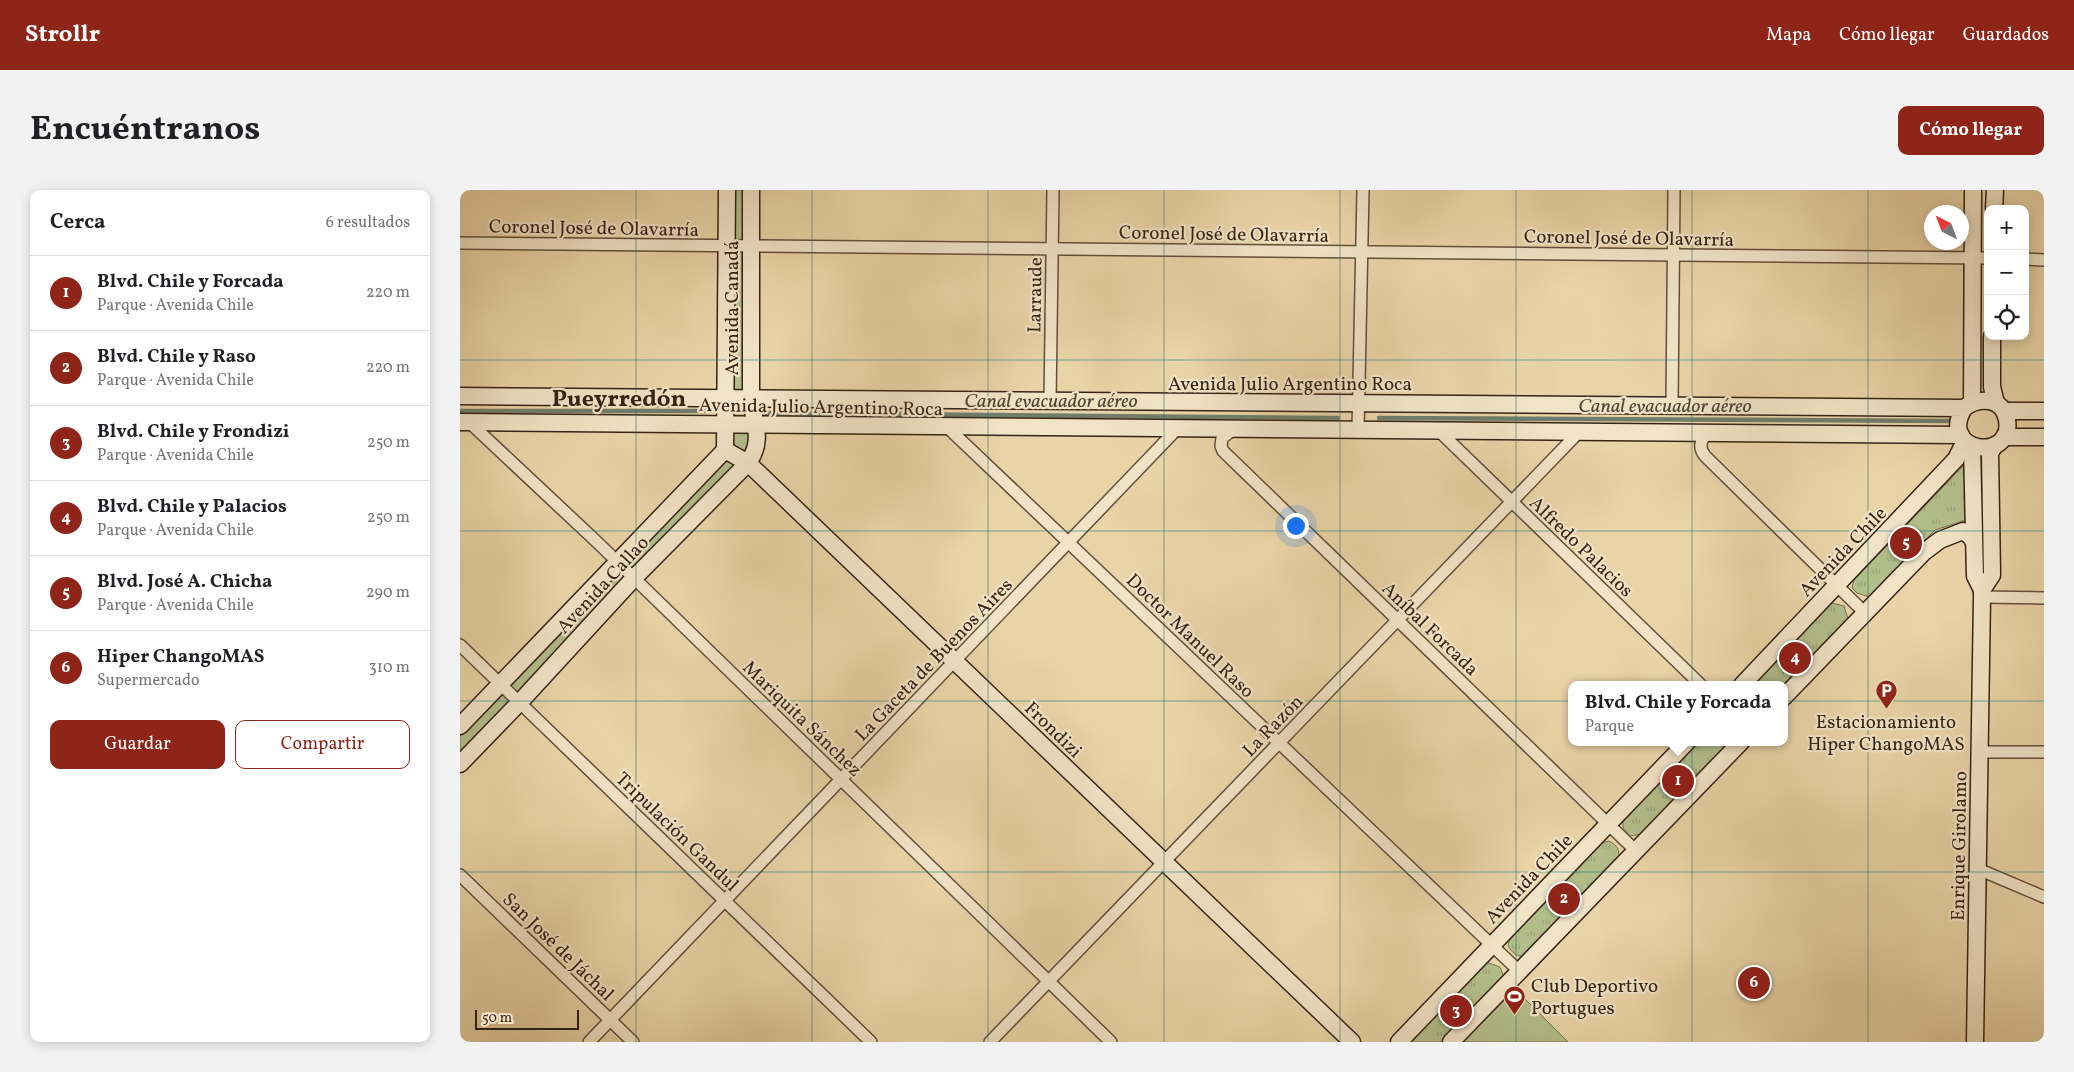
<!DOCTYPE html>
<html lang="es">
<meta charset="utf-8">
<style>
body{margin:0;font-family:Vollkorn,serif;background:#f2f2f2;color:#202124}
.controls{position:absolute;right:15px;top:15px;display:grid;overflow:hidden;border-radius:10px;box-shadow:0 2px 12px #0003}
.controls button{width:45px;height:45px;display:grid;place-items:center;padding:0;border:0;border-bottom:1px solid #e0e0e0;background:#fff;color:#202124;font:25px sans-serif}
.compass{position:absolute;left:1464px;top:15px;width:45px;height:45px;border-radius:50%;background:#fff;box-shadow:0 2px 12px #0003;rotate:318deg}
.scale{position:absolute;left:15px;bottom:12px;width:104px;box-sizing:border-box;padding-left:5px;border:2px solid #372316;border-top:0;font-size:14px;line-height:18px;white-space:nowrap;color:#372316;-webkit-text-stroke:4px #f1e3c6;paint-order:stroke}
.you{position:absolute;left:835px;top:335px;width:18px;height:18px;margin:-12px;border:4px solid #fff;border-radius:50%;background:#1a73e8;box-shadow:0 0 0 8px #1a73e833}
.badge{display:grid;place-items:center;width:32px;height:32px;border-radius:50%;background:#8f2418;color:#fff;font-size:16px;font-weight:700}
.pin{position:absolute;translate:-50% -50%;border:2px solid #fff;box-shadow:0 1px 5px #0006}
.popup{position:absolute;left:1108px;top:491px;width:220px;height:65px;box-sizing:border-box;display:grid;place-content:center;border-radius:10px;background:#fff;filter:drop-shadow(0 1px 4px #0005);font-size:16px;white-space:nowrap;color:#757577}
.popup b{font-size:19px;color:#202124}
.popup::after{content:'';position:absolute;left:50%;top:100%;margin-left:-10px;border:10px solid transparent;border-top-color:#fff}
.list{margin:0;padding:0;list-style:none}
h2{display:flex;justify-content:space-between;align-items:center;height:65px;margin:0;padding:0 20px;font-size:21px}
h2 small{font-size:16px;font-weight:400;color:#757577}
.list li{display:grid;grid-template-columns:32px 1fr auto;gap:15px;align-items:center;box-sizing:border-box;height:75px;padding:0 20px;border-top:1px solid #e0e0e0}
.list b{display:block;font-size:19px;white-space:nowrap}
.list p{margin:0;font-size:16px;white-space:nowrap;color:#757577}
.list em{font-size:16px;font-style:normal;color:#757577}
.actions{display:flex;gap:10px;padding:15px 20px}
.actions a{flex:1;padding:11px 0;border:1px solid #8f2418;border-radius:10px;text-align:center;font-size:18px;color:#8f2418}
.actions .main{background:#8f2418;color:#fff}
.icon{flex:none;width:28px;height:28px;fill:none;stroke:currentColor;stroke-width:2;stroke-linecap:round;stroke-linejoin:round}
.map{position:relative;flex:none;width:1584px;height:852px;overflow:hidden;border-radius:10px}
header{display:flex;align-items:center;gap:30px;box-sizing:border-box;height:70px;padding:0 25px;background:#8f2418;color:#fff}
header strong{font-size:24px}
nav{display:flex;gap:28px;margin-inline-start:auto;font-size:18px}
.intro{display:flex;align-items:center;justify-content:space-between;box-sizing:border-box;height:120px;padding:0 30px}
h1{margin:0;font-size:35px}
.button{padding:12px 22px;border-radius:10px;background:#8f2418;color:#fff;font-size:18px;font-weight:700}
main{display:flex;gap:30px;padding:0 30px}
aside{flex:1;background:#fff;border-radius:10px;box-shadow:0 2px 12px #0003}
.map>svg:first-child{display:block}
.grass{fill:#b2bd8a;stroke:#747050}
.park{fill:url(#park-tufts);stroke:#747050}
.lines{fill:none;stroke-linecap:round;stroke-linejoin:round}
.stream{stroke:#717d6b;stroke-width:4.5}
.street-casing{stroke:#644f3a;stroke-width:14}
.secondary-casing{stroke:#372316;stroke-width:19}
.street{stroke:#f1e3c6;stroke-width:11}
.secondary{stroke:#f1e3c6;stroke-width:16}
.grid{fill:none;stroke:#0f766e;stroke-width:1;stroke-opacity:0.55}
.labels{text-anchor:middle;stroke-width:4.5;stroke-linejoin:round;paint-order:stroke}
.street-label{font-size:19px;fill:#372316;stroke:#f1e3c6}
.poi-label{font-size:19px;fill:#372316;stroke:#f1e3c6}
.water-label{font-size:20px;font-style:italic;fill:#4f4839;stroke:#f1e3c6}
.district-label{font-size:24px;font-weight:bold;fill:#372316;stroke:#f1e3c6}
</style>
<header>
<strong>Strollr</strong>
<nav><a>Mapa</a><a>Cómo llegar</a><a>Guardados</a></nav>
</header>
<div class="intro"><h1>Encuéntranos</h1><a class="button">Cómo llegar</a></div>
<main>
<aside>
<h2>Cerca<small>6 resultados</small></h2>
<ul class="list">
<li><span class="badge">1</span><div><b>Blvd. Chile y Forcada</b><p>Parque · Avenida Chile</p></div><em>220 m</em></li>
<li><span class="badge">2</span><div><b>Blvd. Chile y Raso</b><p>Parque · Avenida Chile</p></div><em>220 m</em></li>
<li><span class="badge">3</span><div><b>Blvd. Chile y Frondizi</b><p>Parque · Avenida Chile</p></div><em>250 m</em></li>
<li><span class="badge">4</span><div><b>Blvd. Chile y Palacios</b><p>Parque · Avenida Chile</p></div><em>250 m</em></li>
<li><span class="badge">5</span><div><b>Blvd. José A. Chicha</b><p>Parque · Avenida Chile</p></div><em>290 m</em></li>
<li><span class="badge">6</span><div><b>Hiper ChangoMAS</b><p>Supermercado</p></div><em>310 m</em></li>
</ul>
<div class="actions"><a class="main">Guardar</a><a>Compartir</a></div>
</aside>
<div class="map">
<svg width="1584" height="852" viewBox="0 0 1584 852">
<defs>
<pattern id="park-tufts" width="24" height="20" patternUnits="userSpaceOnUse" patternTransform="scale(1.25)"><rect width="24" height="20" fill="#b2bd8a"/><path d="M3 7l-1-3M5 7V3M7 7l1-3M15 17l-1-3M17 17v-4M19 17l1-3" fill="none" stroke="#9aa276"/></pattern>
</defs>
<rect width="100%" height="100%" fill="#e9d4a7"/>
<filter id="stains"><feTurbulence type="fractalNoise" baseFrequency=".004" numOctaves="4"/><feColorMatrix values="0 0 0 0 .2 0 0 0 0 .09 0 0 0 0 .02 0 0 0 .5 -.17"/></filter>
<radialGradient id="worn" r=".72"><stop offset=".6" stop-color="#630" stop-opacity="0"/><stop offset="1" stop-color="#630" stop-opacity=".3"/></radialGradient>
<g class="grass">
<polygon points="267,0 291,0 298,250 0,574 0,536 265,260"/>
<polygon points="1055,799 1108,852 1003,852"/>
</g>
<g class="park">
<polygon points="1505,274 1509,329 1475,340 1409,407 1397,403 1392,398 1394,390"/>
<polygon points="1371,413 1384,416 1388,429 1324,496 1294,495"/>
<polygon points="1239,552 1271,552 1183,644 1170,646 1163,638 1163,630"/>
<path d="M1149,651c9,5 10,8 10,18l-93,97c-9,1 -13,-2 -18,-10l2,-8 91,-95z"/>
<polygon points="1026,772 1040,777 1044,787 1042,790 982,852 950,852"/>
</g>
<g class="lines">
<g class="stream">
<polyline points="0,221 246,221"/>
<polyline points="304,223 878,228"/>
<polyline points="919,228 1491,231"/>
</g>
<defs>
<g id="street">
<polyline points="0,53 1528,68"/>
<polyline points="1565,69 1584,70"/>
<polyline points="590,211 593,0"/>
<polyline points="1212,216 1214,0"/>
<polyline points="9,232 138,353 651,852"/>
<polyline points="487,237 1059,781"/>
<polyline points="774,239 762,248 761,256 763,261 1176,661"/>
<polyline points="898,240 903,0"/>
<polyline points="979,241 1241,495"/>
<path d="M1250,243c-10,5 -12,14 -5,23l160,157"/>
<polyline points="1522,407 1584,408"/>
<polyline points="0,455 411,852"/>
<polyline points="1519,562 1584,562"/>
<polyline points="1518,679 1584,707"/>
<polyline points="0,685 173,852"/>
<polyline points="129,852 717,239"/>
<polyline points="530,852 1119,242"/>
</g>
<g id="secondary">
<polyline points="1534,19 1535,0"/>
<polyline points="1532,146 1532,197 1536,213"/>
<path d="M0,206l1504,12c15,-11 39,-11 43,12 7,43 -70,33 -43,-12"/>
<polyline points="1512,212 1513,0"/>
<polyline points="1544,221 1584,221"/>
<polyline points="0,232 1501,245"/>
<polyline points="1544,247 1584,247"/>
<polyline points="1512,256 1515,386 1522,400"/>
<polyline points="265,260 288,273 892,852"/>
<polyline points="1282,495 1496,269 1505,251"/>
<polyline points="1324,507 1464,362 1480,350 1503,341 1510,346 1514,352"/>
<polyline points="0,536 265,260 267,0"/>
<path d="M0,574l60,-62 114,-124 114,-115c16,-23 6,-38 3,-65v-208"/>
<polyline points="939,852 1227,552"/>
<polyline points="991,852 1281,552"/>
<polyline points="1515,852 1522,407 1522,400 1532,385 1530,263 1535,255"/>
</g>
</defs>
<use href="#street" class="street-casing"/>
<use href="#secondary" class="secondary-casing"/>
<use href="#street" class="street"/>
<use href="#secondary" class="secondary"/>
</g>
<path class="grid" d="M176,0v852M352,0v852M528,0v852M704,0v852M880,0v852M1056,0v852M1232,0v852M1408,0v852M0,170h1584M0,341h1584M0,511h1584M0,682h1584"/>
<defs>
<symbol id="parking-pin" viewBox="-11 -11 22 30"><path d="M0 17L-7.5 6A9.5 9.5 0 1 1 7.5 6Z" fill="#8f2418" stroke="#f1e3c6"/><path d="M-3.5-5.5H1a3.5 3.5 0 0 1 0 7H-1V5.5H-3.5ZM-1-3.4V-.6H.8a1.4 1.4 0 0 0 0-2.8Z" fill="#fff"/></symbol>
<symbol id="stadium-pin" viewBox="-11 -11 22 30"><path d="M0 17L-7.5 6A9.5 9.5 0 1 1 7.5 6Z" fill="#8f2418" stroke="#f1e3c6"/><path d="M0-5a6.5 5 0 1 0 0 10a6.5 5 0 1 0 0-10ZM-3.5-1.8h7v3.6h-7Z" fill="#fff"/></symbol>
</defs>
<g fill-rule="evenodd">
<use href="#parking-pin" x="1414" y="488" width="25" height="34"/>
<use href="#stadium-pin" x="1042" y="794" width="25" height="34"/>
</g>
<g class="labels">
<g class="street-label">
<text transform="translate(134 37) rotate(1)" y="7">Coronel José de Olavarría</text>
<text transform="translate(764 43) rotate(1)" y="7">Coronel José de Olavarría</text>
<text transform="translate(1169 47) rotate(1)" y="7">Coronel José de Olavarría</text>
<text transform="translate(574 105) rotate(-89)" y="7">Larraude</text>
<text transform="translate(271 118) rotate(-90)" y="7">Avenida Canadá</text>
<text x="830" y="200">Avenida Julio Argentino Roca</text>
<text transform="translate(361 216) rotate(1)" y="7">Avenida Julio Argentino Roca</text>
<text transform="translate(1122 356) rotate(44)" y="7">Alfredo Palacios</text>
<text transform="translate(1382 361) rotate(-46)" y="7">Avenida Chile</text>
<text transform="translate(142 394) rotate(-47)" y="7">Avenida Callao</text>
<text transform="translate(971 438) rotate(44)" y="7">Aníbal Forcada</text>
<text transform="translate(731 445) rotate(44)" y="7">Doctor Manuel Raso</text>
<text transform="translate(473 469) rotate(-46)" y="7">La Gaceta de Buenos Aires</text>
<text transform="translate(343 528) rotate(44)" y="7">Mariquita Sánchez</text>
<text transform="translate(812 535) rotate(-46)" y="7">La Razón</text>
<text transform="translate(594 539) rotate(44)" y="7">Frondizi</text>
<text transform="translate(218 641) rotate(44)" y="7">Tripulación Gandul</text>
<text transform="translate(1498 656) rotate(-89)" y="7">Enrique Girolamo</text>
<text transform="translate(1068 688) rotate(-46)" y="7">Avenida Chile</text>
<text transform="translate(99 756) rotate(44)" y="7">San José de Jáchal</text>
</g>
<g class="poi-label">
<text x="1426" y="538">Estacionamiento<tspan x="1426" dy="22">Hiper ChangoMAS</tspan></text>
<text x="1071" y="802" text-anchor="start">Club Deportivo<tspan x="1071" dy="22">Portugues</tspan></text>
</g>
<g class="water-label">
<text x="591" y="217">Canal evacuador aéreo</text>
<text x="1205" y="222">Canal evacuador aéreo</text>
</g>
<g class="district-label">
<text x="159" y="216">Pueyrredón</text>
</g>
</g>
<rect width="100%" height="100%" filter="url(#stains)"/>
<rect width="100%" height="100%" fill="url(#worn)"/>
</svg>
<div class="controls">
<button>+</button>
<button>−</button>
<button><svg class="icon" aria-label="locate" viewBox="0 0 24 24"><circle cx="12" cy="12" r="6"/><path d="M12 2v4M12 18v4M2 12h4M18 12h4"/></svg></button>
</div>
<svg class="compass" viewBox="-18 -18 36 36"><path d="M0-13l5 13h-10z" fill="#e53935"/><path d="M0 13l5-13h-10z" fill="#757577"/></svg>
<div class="scale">50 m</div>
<div class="you"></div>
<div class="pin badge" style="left:1218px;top:591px">1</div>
<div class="popup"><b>Blvd. Chile y Forcada</b>Parque</div>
<div class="pin badge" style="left:1104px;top:709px">2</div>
<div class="pin badge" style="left:996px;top:821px">3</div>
<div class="pin badge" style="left:1335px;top:468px">4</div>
<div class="pin badge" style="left:1446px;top:353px">5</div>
<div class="pin badge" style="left:1294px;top:793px">6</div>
</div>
</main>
